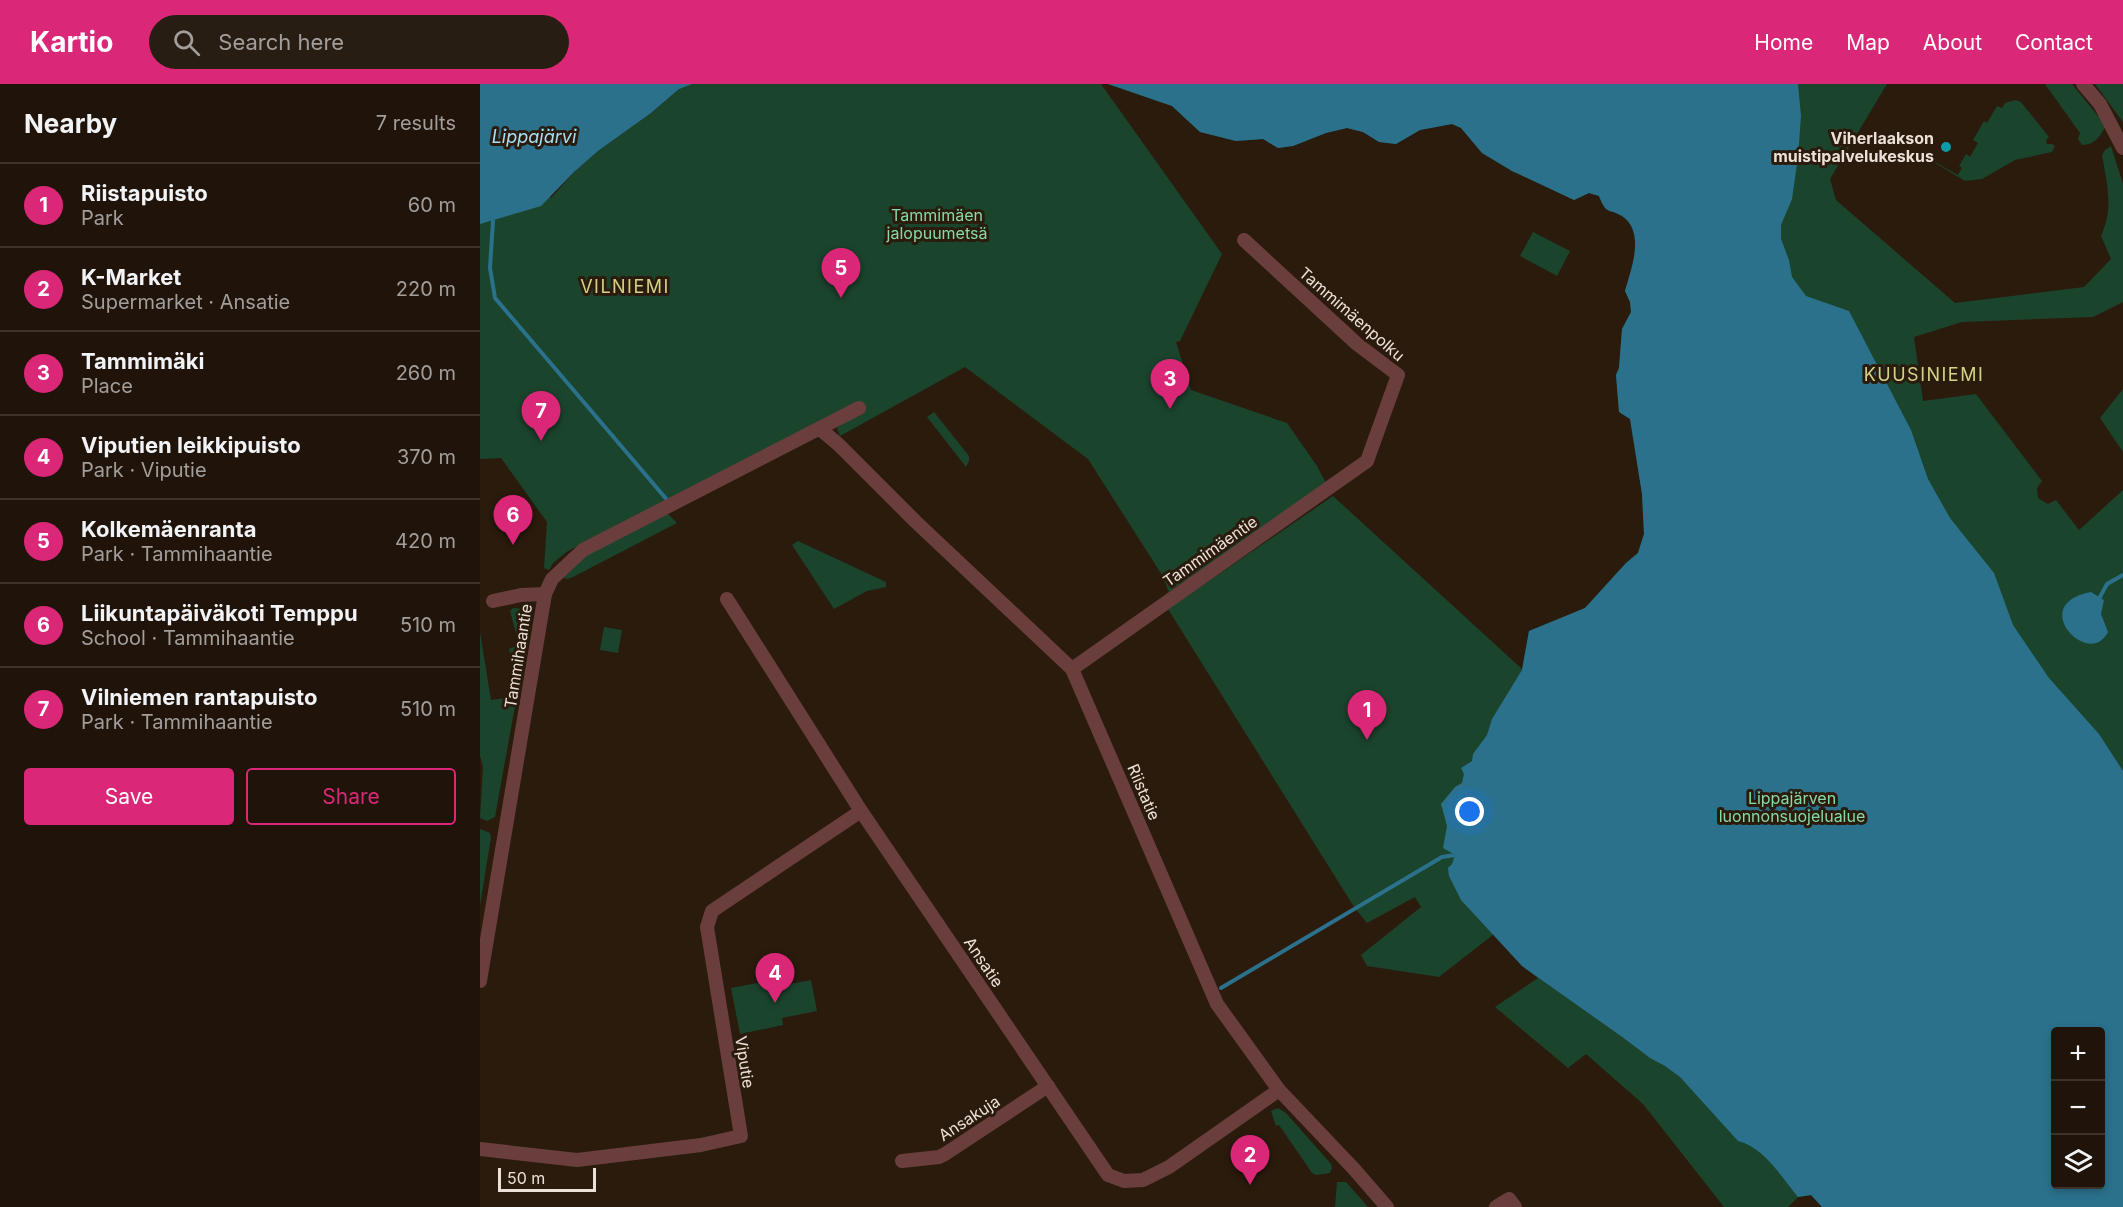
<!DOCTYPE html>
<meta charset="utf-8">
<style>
body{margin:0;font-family:Inter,sans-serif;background:#281d13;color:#f1f3f6}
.controls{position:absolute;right:18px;bottom:18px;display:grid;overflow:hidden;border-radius:6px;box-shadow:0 3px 9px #0003}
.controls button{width:54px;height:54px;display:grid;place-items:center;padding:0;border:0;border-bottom:2px solid #3d332b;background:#20140a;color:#f1f3f6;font:30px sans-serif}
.scale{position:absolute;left:18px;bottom:15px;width:98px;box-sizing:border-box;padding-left:6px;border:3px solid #ece1d8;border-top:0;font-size:16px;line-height:21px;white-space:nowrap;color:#ece1d8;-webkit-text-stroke:4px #2a1b0d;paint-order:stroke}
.you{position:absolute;left:990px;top:728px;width:21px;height:21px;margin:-15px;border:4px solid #fff;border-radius:50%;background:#1a73e8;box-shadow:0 0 0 9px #1a73e833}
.badge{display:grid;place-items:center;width:39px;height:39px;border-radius:50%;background:#db2777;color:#fff;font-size:20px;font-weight:700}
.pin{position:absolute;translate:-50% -50px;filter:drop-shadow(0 2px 3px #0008)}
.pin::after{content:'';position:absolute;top:32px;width:21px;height:18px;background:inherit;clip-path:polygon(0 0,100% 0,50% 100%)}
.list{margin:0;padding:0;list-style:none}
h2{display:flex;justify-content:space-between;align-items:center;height:78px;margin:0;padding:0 24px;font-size:26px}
h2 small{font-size:20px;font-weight:400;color:#a29e9c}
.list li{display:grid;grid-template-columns:39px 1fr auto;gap:18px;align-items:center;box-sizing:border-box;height:84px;padding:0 24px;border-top:2px solid #3d332b}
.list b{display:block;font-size:22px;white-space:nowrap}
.list p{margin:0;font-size:20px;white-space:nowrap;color:#a29e9c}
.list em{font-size:20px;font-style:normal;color:#a29e9c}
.actions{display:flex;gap:12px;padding:18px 24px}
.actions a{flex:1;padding:14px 0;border:2px solid #db2777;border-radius:6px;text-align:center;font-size:21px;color:#db2777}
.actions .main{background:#db2777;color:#fff}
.icon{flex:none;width:33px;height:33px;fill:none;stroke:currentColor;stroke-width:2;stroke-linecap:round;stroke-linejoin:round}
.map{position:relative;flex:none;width:1643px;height:1123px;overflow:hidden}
header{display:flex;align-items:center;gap:36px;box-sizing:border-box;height:84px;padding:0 30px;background:#db2777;color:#fff}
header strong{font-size:28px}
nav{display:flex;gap:33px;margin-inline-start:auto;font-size:21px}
.search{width:420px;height:54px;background:#281d13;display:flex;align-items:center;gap:15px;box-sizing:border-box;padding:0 21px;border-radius:33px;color:#a29e9c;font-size:22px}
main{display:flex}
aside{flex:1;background:#20140a}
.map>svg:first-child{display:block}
.green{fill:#1b442d;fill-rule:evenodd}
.water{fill:#2b718c;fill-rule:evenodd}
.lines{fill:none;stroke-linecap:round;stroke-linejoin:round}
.stream{stroke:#2b718c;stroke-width:4}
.minor{stroke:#6b3e3e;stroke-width:14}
.culture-dot{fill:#0f9aa8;stroke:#2a1b0d;stroke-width:2}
.labels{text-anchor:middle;stroke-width:6;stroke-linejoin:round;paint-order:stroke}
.poi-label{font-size:16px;font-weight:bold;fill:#ece1d8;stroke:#2a1b0d;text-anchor:end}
.park-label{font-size:16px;fill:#86daa7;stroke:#2a1b0d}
.street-label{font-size:16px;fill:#ece1d8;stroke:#2a1b0d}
.water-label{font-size:18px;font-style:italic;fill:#a7dff7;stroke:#2a1b0d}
.neighbourhood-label{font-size:18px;letter-spacing:1.5px;fill:#d3d385;stroke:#2a1b0d}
</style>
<header>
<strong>Kartio</strong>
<div class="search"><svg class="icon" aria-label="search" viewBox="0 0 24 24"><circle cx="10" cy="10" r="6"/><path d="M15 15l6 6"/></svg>Search here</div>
<nav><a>Home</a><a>Map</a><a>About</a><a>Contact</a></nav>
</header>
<main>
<aside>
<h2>Nearby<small>7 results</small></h2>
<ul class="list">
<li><span class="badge">1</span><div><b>Riistapuisto</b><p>Park</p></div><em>60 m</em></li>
<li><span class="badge">2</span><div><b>K-Market</b><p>Supermarket · Ansatie</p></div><em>220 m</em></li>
<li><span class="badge">3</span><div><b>Tammimäki</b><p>Place</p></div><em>260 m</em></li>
<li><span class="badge">4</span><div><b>Viputien leikkipuisto</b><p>Park · Viputie</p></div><em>370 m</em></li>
<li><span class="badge">5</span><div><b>Kolkemäenranta</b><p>Park · Tammihaantie</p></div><em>420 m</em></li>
<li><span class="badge">6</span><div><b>Liikuntapäiväkoti Temppu</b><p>School · Tammihaantie</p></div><em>510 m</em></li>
<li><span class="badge">7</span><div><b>Vilniemen rantapuisto</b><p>Park · Tammihaantie</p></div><em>510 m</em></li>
</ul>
<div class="actions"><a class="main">Save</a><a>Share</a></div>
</aside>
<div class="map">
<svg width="1643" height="1123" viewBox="0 0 1643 1123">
<rect width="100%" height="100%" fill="#2a1b0d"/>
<g class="green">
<polygon points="0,0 71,114 94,88 118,67 171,29 199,5 197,0 621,0 742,170 700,257 696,258 711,306 807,339 837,382 846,399 689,508 682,491 608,375 485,283 360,352 357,344 365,338 351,333 88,467 73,479 69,486 64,484 67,438 21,374 0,375"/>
<path d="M628,0h779l-57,95 6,21 119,103 129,-16 27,-28 -10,-23c13,-29 6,-51 1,-81l3,-5 6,-4 12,38v118l-30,15 -131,5 -48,15 9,64 53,-7 66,87 -5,7 1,10 10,6 8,-4 23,30 44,-40v717h-301l-11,-12 -13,2 -10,10h-64l-81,-103 -57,-50 -18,14 -73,-61 43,-29 -16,-12 -28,-32 -55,43 -72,-11 -6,-11 60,-48 -6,-10 -48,26 -13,-16 -186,-298 165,-113 189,173 7,-38 56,-23 41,-45 12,-10 6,-19 -2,-40 -12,-75 -11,-7 -3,-37 3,-7 3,-39 9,-17 -1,-10 -5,-11c7,-21 20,-59 -3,-75 -13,-8 -16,0 -23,-20l-10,-3 -15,7 -62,-29 -30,-18 -21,-25 -9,-4 -32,6 -24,14 -17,-2 -16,-10 -16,-4 -21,5 -33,13 -15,2 -15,-9 -27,2 -36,-9 -28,-26zM1576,948h44v152h-44z"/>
<path d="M1565,0h27l34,42c-6,10 -11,19 -24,19l-4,-6 2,-6z"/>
<polygon points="1615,0 1643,0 1643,38"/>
<polygon points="1535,16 1541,18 1569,53 1566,56 1567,60 1572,60 1575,62 1572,68 1535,76 1502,95 1485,97 1437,68 1478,91 1482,84 1479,82 1486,70 1490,73 1498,59 1493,56 1504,37 1507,39 1517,22 1522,24 1525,19"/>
<polygon points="1053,148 1090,167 1077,192 1040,172"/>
<polygon points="1643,305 1643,368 1620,334"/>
<polygon points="454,328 489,372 489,377 486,383 447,333"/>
<polygon points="187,429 197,439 93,493 87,495 81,493 98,475"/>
<polygon points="318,457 406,498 406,503 387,507 354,525 312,461"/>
<path d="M33,524c9,0 13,3 17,11l-13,69h-2l-6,-39 10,-4 -9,-34z"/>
<polygon points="124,543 142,546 138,569 120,566"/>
<polygon points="0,548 11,616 32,613 35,622 15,733 7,737 0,734 3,683 0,672"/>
<polygon points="0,745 10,749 11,754 0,821"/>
<polygon points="293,896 295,903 331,896 337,927 302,934 303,941 260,950 251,904"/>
<polygon points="798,1024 806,1029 851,1080 852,1084 850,1089 836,1091 832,1089 799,1041 796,1042 791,1027"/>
<polygon points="857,1098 866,1098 888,1123 855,1123"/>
</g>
<g class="water">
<polygon points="0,0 212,0 199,5 171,29 118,67 94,88 61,122 0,140"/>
<path d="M628,0h690l3,32 -3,41 -6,42 -11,26v14l8,21 3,17 14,19 43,15 62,119 17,49 22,39 44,55 19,52 36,53 50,56 24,37v436h-301l-11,-12 -13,2c-17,-20 -33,-49 -60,-56l-58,-64 -15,-11 -15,-8 -25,-19 -103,-73 -61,-66 -12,-24 -1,-8 4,-4 3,-9 -12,-7 4,-22 -6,-22 14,-17 7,-4 2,-9 -3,-6 11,-7 1,-7 14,-19 5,-16 30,-49 7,-39 56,-23 41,-45 12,-10 6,-19 -2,-40 -12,-75 -11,-7 -3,-37 3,-7 3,-39 9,-17 -1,-10 -5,-11c6,-22 21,-59 -3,-75 -13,-8 -15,0 -23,-20l-10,-3 -15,7 -62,-29 -30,-18 -21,-25 -9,-4 -32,6 -24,14 -17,-2 -16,-10 -16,-4 -21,5 -33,13 -15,2 -15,-9 -27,2 -36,-9 -28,-26zM1576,948h44v152h-44z"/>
<path d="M1611,508l13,8 -3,14 7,18c-19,38 -82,-28 -17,-40z"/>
</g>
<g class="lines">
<g class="stream">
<polyline points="13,137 10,184 15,214 188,417"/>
<polyline points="1620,513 1627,500 1643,491"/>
<polyline points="741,904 962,773 975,771"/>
</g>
<g class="minor">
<polyline points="1603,0 1620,20 1643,64"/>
<polyline points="340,345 358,360 436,438 592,585 737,920 799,1006 874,1085 907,1123"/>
<polyline points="247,515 381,727 628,1091 644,1097 663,1096 689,1083 799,1006"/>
<polyline points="13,517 41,511 65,510"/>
<polyline points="592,585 887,377 918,291 877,260 764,156"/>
<polyline points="0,897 65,510 72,495 103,466 379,324"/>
<polyline points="0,1065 97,1076 221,1061 261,1052 227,843 232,827 381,727"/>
<polyline points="422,1077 459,1073 465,1070 568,1002"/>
<polyline points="1016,1123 1029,1115 1035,1123"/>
</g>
</g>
<circle class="culture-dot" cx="1466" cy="63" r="6"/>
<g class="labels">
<g class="poi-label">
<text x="1454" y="60">Viherlaakson<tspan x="1454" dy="18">muistipalvelukeskus</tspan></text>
</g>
<g class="park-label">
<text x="457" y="137">Tammimäen<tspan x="457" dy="18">jalopuumetsä</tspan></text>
<text x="1312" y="720">Lippajärven<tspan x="1312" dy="18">luonnonsuojelualue</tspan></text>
</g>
<g class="street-label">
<text transform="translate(872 230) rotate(41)" y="6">Tammimäenpolku</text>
<text transform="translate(730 467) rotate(-35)" y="6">Tammimäentie</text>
<text transform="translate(38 572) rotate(-81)" y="6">Tammihaantie</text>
<text transform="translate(664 708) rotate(67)" y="6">Riistatie</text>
<text transform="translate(504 878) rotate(56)" y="6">Ansatie</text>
<text transform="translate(265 978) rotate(81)" y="6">Viputie</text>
<text transform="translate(489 1034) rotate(-33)" y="6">Ansakuja</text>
</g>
<g class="water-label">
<text x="54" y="59">Lippajärvi</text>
</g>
<g class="neighbourhood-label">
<text x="145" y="209">VILNIEMI</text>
<text x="1444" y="297">KUUSINIEMI</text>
</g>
</g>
</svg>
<div class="controls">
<button>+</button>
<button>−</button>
<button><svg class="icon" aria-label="layers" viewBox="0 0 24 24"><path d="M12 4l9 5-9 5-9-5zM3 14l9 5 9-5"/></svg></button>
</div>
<div class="scale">50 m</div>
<div class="you"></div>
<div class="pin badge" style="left:887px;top:656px">1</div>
<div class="pin badge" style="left:770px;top:1101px">2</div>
<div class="pin badge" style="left:690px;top:325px">3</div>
<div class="pin badge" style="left:295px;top:919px">4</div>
<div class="pin badge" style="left:361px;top:214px">5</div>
<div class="pin badge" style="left:33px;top:461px">6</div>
<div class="pin badge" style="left:61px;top:357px">7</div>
</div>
</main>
